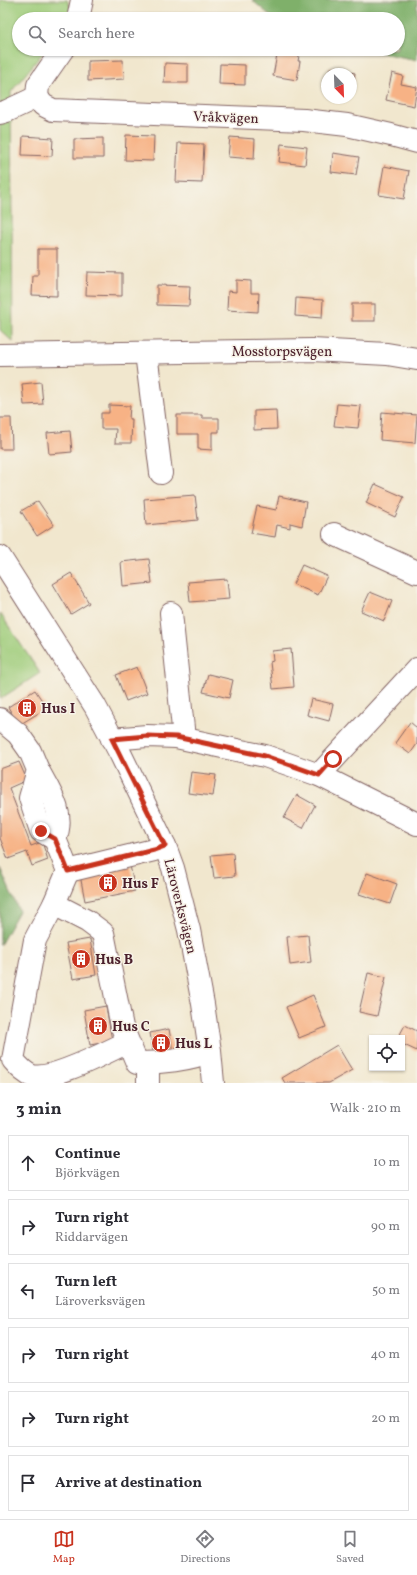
<!DOCTYPE html>
<meta charset="utf-8">
<style>
body{margin:0;font-family:Vollkorn,serif;background:#f7f7f7;color:#2b2b33}
.controls{position:absolute;right:12px;bottom:12px;display:grid;overflow:hidden;border-radius:0px;box-shadow:0 1px 3px #0004}
.controls button{width:36px;height:36px;display:grid;place-items:center;padding:0;border:0;border-bottom:1px solid #e1e1e2;background:#fff;color:#2b2b33;font:20px sans-serif}
.compass{position:absolute;left:321px;top:68px;width:36px;height:36px;border-radius:50%;background:#fff;box-shadow:0 1px 3px #0004;rotate:157deg}
.stop{position:absolute;width:12px;height:12px;margin:-9px;border:3px solid #c8321e;border-radius:50%;background:#fff}
.stop.end{background:#c8321e;border-color:#fff;box-shadow:0 1px 4px #0008}
.list{margin:0;padding:0;list-style:none}
h2{display:flex;justify-content:space-between;align-items:center;height:52px;margin:0;padding:0 16px;font-size:17px}
h2 small{font-size:13px;font-weight:400;color:#7c7c81}
.list li{display:grid;grid-template-columns:26px 1fr auto;gap:12px;align-items:center;box-sizing:border-box;height:56px;margin:0 8px 8px;padding:0 8px;border:1px solid #e1e1e2;border-radius:0px}
.list b{display:block;font-size:15px;white-space:nowrap}
.list p{margin:0;font-size:13px;white-space:nowrap;color:#7c7c81}
.list em{font-size:13px;font-style:normal;color:#7c7c81}
.icon{flex:none;width:22px;height:22px;fill:none;stroke:currentColor;stroke-width:2;stroke-linecap:round;stroke-linejoin:round}
.map{position:relative;flex:none;width:417px;height:1083px;overflow:hidden}
.search{position:absolute;background:#fff;box-shadow:0 1px 3px #0004;left:12px;right:12px;top:12px;height:44px;display:flex;align-items:center;gap:10px;box-sizing:border-box;padding:0 14px;border-radius:22px;color:#7c7c81;font-size:15px}
.sheet{height:436px;background:#fff}
nav{display:flex;justify-content:space-around;align-items:center;box-sizing:border-box;height:56px;border-top:1px solid #e1e1e2;background:#fff;font-size:11px;color:#7c7c81}
nav a{display:grid;justify-items:center;gap:2px}
nav .on{color:#c8321e}
.map>svg:first-child{display:block}
.green{fill:#9fcc7a;stroke:#747652}
.forest{fill:#7fb06a;stroke:#64684a}
.building{fill:#f7b285}
.lines{fill:none;stroke-linecap:round;stroke-linejoin:round}
.minor-casing{stroke:#846564;stroke-width:24}
.minor{stroke:#fff;stroke-width:22}
.route{stroke:#c8321e;stroke-width:5}
.labels{text-anchor:middle;stroke-width:3;stroke-linejoin:round;paint-order:stroke}
.street-label{font-size:14px;fill:#4a1f2b;stroke:#f7f3e8}
.poi-label{font-size:14px;font-weight:bold;fill:#4a1f2b;stroke:#f7f3e8;text-anchor:start}
</style>
<div class="map">
<svg width="417" height="1083" viewBox="0 0 417 1083">
<rect width="100%" height="100%" fill="#f7f3e8"/>
<filter id="ink" filterUnits="userSpaceOnUse"><feTurbulence type="fractalNoise" baseFrequency=".025" numOctaves="2"/><feDisplacementMap in="SourceGraphic" scale="8" xChannelSelector="R" yChannelSelector="G"/><feConvolveMatrix kernelMatrix="1 2 1 2 8 2 1 2 1" color-interpolation-filters="sRGB"/></filter>
<filter id="wash" filterUnits="userSpaceOnUse"><feTurbulence type="fractalNoise" baseFrequency=".012" numOctaves="4" result="noise"/><feDisplacementMap in="SourceGraphic" scale="16" xChannelSelector="R" yChannelSelector="G"/><feGaussianBlur stdDeviation="0.9" result="paint"/><feColorMatrix in="noise" values="0 0 0 0 0 0 0 0 0 0 0 0 0 0 0 0 0 1.4 0 .05"/><feComposite in="paint" operator="in"/></filter>
<g filter="url(#wash)">
<rect width="100%" height="100%" fill="#f1e7ce"/>
<g class="green">
<polygon points="0,0 67,0 71,8 66,19 19,19 19,49 46,49 11,92 13,342 0,330"/>
<polygon points="0,613 40,673 0,699"/>
</g>
<g class="forest">
<polygon points="252,0 417,0 417,60 361,49 398,49 398,19 274,19"/>
<polygon points="0,868 19,911 0,945"/>
</g>
<g id="blocks">
<g class="building">
<polygon points="278,49 300,51 298,61 300,61 297,80 273,76"/>
<polygon points="123,60 124,79 88,81 88,61"/>
<polygon points="165,63 188,64 188,83 164,83"/>
<polygon points="220,64 245,65 245,85 219,84"/>
<polygon points="330,68 355,73 352,92 351,74 329,74"/>
<polygon points="392,73 403,76 401,84 417,87 414,106 386,100"/>
<polygon points="126,135 154,136 153,161 125,160"/>
<polygon points="23,136 53,138 52,156 22,155"/>
<polygon points="230,137 255,139 254,159 228,157"/>
<polygon points="103,138 103,158 74,158 74,139"/>
<polygon points="178,143 204,144 202,183 176,182"/>
<polygon points="281,144 307,147 305,165 279,162"/>
<polygon points="333,153 359,157 356,175 331,172"/>
<polygon points="384,166 409,171 404,199 379,195"/>
<polygon points="38,249 57,249 57,296 32,295 33,276 38,276"/>
<polygon points="87,272 122,273 122,296 86,295"/>
<polygon points="236,280 251,281 251,293 259,293 258,312 227,310 228,291 236,292"/>
<polygon points="157,285 190,286 189,306 157,305"/>
<polygon points="296,298 323,300 322,318 295,316"/>
<rect x="352" y="304" width="23" height="17"/>
<polygon points="41,382 43,404 24,405 22,384"/>
<polygon points="337,404 361,406 358,428 334,426"/>
<polygon points="109,405 130,406 129,419 132,419 131,443 115,443 116,429 101,429 101,413 109,413"/>
<polygon points="276,410 277,429 254,430 254,411"/>
<polygon points="382,412 417,415 415,443 380,440"/>
<polygon points="177,415 202,415 202,418 219,418 219,432 212,432 212,450 198,449 198,434 177,434"/>
<polygon points="0,418 11,418 12,449 0,449"/>
<polygon points="70,431 72,452 49,454 47,433"/>
<polygon points="375,484 404,497 395,517 366,503"/>
<polygon points="195,495 198,520 146,525 144,499"/>
<polygon points="279,496 306,502 302,526 290,523 290,528 277,525 275,537 251,533 257,506 276,510"/>
<polygon points="38,501 54,525 37,536 21,511"/>
<polygon points="149,559 152,583 123,586 121,562"/>
<polygon points="302,565 327,576 318,595 293,584"/>
<polygon points="71,573 89,603 71,614 53,584"/>
<polygon points="227,579 229,599 190,602 188,582"/>
<polygon points="370,592 392,601 384,621 361,611"/>
<polygon points="291,649 294,687 273,689 270,662 273,661 272,651"/>
<polygon points="137,667 147,693 126,701 116,675"/>
<polygon points="208,674 233,680 229,698 203,692"/>
<polygon points="35,690 47,708 19,725 8,707"/>
<polygon points="311,699 333,704 329,721 307,715"/>
<polygon points="410,722 417,728 417,744 410,754 395,743"/>
<polygon points="19,762 27,780 9,788 31,846 42,842 48,860 32,866 27,852 8,859 0,838 0,769"/>
<polygon points="191,772 216,775 213,796 188,793"/>
<polygon points="297,795 315,805 303,828 284,818"/>
<polygon points="233,853 235,876 214,878 211,855"/>
<polygon points="130,865 135,891 85,901 80,875"/>
<polygon points="367,873 397,884 390,904 359,894"/>
<polygon points="308,935 311,962 290,965 287,937"/>
<polygon points="90,939 96,975 73,979 66,943"/>
<polygon points="368,973 386,977 377,1016 359,1012"/>
<polygon points="313,995 326,1027 299,1038 286,1007"/>
<polygon points="106,1006 112,1041 90,1045 84,1010"/>
<polygon points="405,1025 417,1031 417,1051 402,1044 402,1038 398,1038"/>
<polygon points="169,1029 173,1052 154,1056 150,1033"/>
<polygon points="337,1045 352,1070 329,1083 285,1083 282,1078"/>
</g>
</g>
</g>
<g filter="url(#ink)">
<use href="#blocks" fill-opacity="0" stroke="#846564" stroke-width="1"/>
<g class="lines">
<defs>
<g id="minor">
<polyline points="78,19 82,0"/>
<polyline points="37,97 43,105 53,110 304,120 347,125 391,135 417,142"/>
<polyline points="37,97 38,85 63,49"/>
<polyline points="0,113 7,111 37,97"/>
<polyline points="146,353 161,473"/>
<polyline points="0,355 312,350 387,354 417,359"/>
<polyline points="334,534 417,572"/>
<polyline points="0,557 95,706 121,755 165,846 173,868 189,930 203,1004 210,1051 213,1083"/>
<polyline points="171,613 184,738"/>
<polyline points="0,719 18,734 30,751 38,770 30,798 41,831 55,839 68,871 154,850 165,846"/>
<polyline points="112,739 147,736 176,737 265,756 319,775 417,824"/>
<path d="M38,770c12,22 28,44 17,69"/>
<polyline points="319,775 417,669"/>
<polyline points="54,904 68,871"/>
<path d="M128,1042c-20,9 -75,39 -96,34 -8,-3 -14,-10 -19,-16l22,-120 19,-36 33,17 16,12 19,94 15,36c21,0 55,-3 73,-12"/>
<polyline points="148,1063 148,1083"/>
</g>
</defs>
<use href="#minor" class="minor-casing"/>
<use href="#minor" class="minor"/>
</g>
</g>
<g class="lines" filter="url(#ink)">
<polyline class="route" points="41,831 55,839 68,871 154,850 165,846 112,739 147,736 176,737 265,756 319,775 333,759"/>
</g>
<defs>
<symbol id="building-disc" viewBox="-11 -11 22 22"><circle r="9.5" fill="#c8321e" stroke="#f7f3e8"/><path d="M-4-6H4V6H1V3H-1V6H-4ZM-2.5-4.3h1.7v1.8h-1.7ZM.8-4.3h1.7v1.8H.8ZM-2.5-1h1.7V.8h-1.7ZM.8-1h1.7V.8H.8Z" fill="#fff"/></symbol>
</defs>
<g fill-rule="evenodd">
<use href="#building-disc" x="16" y="697" width="22" height="22"/>
<use href="#building-disc" x="97" y="872" width="22" height="22"/>
<use href="#building-disc" x="70" y="948" width="22" height="22"/>
<use href="#building-disc" x="87" y="1015" width="22" height="22"/>
<use href="#building-disc" x="150" y="1032" width="22" height="22"/>
</g>
<g class="labels">
<g class="street-label">
<text transform="translate(226 117) rotate(2)" y="5">Vråkvägen</text>
<text x="282" y="356">Mosstorpsvägen</text>
<text transform="translate(181 906) rotate(76)" y="5">Läroverksvägen</text>
</g>
<g class="poi-label">
<text x="41" y="713">Hus I</text>
<text x="122" y="888">Hus F</text>
<text x="95" y="964">Hus B</text>
<text x="112" y="1031">Hus C</text>
<text x="175" y="1048">Hus L</text>
</g>
</g>
</svg>
<div class="controls">
<button><svg class="icon" aria-label="locate" viewBox="0 0 24 24"><circle cx="12" cy="12" r="6"/><path d="M12 2v4M12 18v4M2 12h4M18 12h4"/></svg></button>
</div>
<svg class="compass" viewBox="-18 -18 36 36"><path d="M0-13l5 13h-10z" fill="#e53935"/><path d="M0 13l5-13h-10z" fill="#7c7c81"/></svg>
<div class="stop" style="left:333px;top:759px"></div>
<div class="stop end" style="left:41px;top:831px"></div>
<div class="search"><svg class="icon" aria-label="search" viewBox="0 0 24 24"><circle cx="10" cy="10" r="6"/><path d="M15 15l6 6"/></svg>Search here</div>
</div>
<section class="sheet">
<h2>3 min<small>Walk · 210 m</small></h2>
<ul class="list">
<li><svg class="icon" aria-label="ahead" viewBox="0 0 24 24"><path d="M12 20V5M6 11l6-6 6 6"/></svg><div><b>Continue</b><p>Björkvägen</p></div><em>10 m</em></li>
<li><svg class="icon" aria-label="right" viewBox="0 0 24 24"><path d="M7 20v-9h11M14 6l5 5-5 5"/></svg><div><b>Turn right</b><p>Riddarvägen</p></div><em>90 m</em></li>
<li><svg class="icon" aria-label="left" viewBox="0 0 24 24"><path d="M17 20v-9H6M10 6l-5 5 5 5"/></svg><div><b>Turn left</b><p>Läroverksvägen</p></div><em>50 m</em></li>
<li><svg class="icon" aria-label="right" viewBox="0 0 24 24"><path d="M7 20v-9h11M14 6l5 5-5 5"/></svg><div><b>Turn right</b></div><em>40 m</em></li>
<li><svg class="icon" aria-label="right" viewBox="0 0 24 24"><path d="M7 20v-9h11M14 6l5 5-5 5"/></svg><div><b>Turn right</b></div><em>20 m</em></li>
<li><svg class="icon" aria-label="arrive" viewBox="0 0 24 24"><path d="M6 21V4h12l-3 4 3 4H6"/></svg><div><b>Arrive at destination</b></div></li>
</ul>
</section>
<nav>
<a class="on"><svg class="icon" aria-label="map" viewBox="0 0 24 24"><path d="M3 6l6-2 6 2 6-2v14l-6 2-6-2-6 2zM9 4v14M15 6v14"/></svg>Map</a>
<a><svg class="icon" aria-label="directions" viewBox="0 0 24 24"><path d="M12 3l9 9-9 9-9-9zM9 14v-3h6M13 9l2 2-2 2"/></svg>Directions</a>
<a><svg class="icon" aria-label="saved" viewBox="0 0 24 24"><path d="M7 4h10v16l-5-4-5 4z"/></svg>Saved</a>
</nav>
